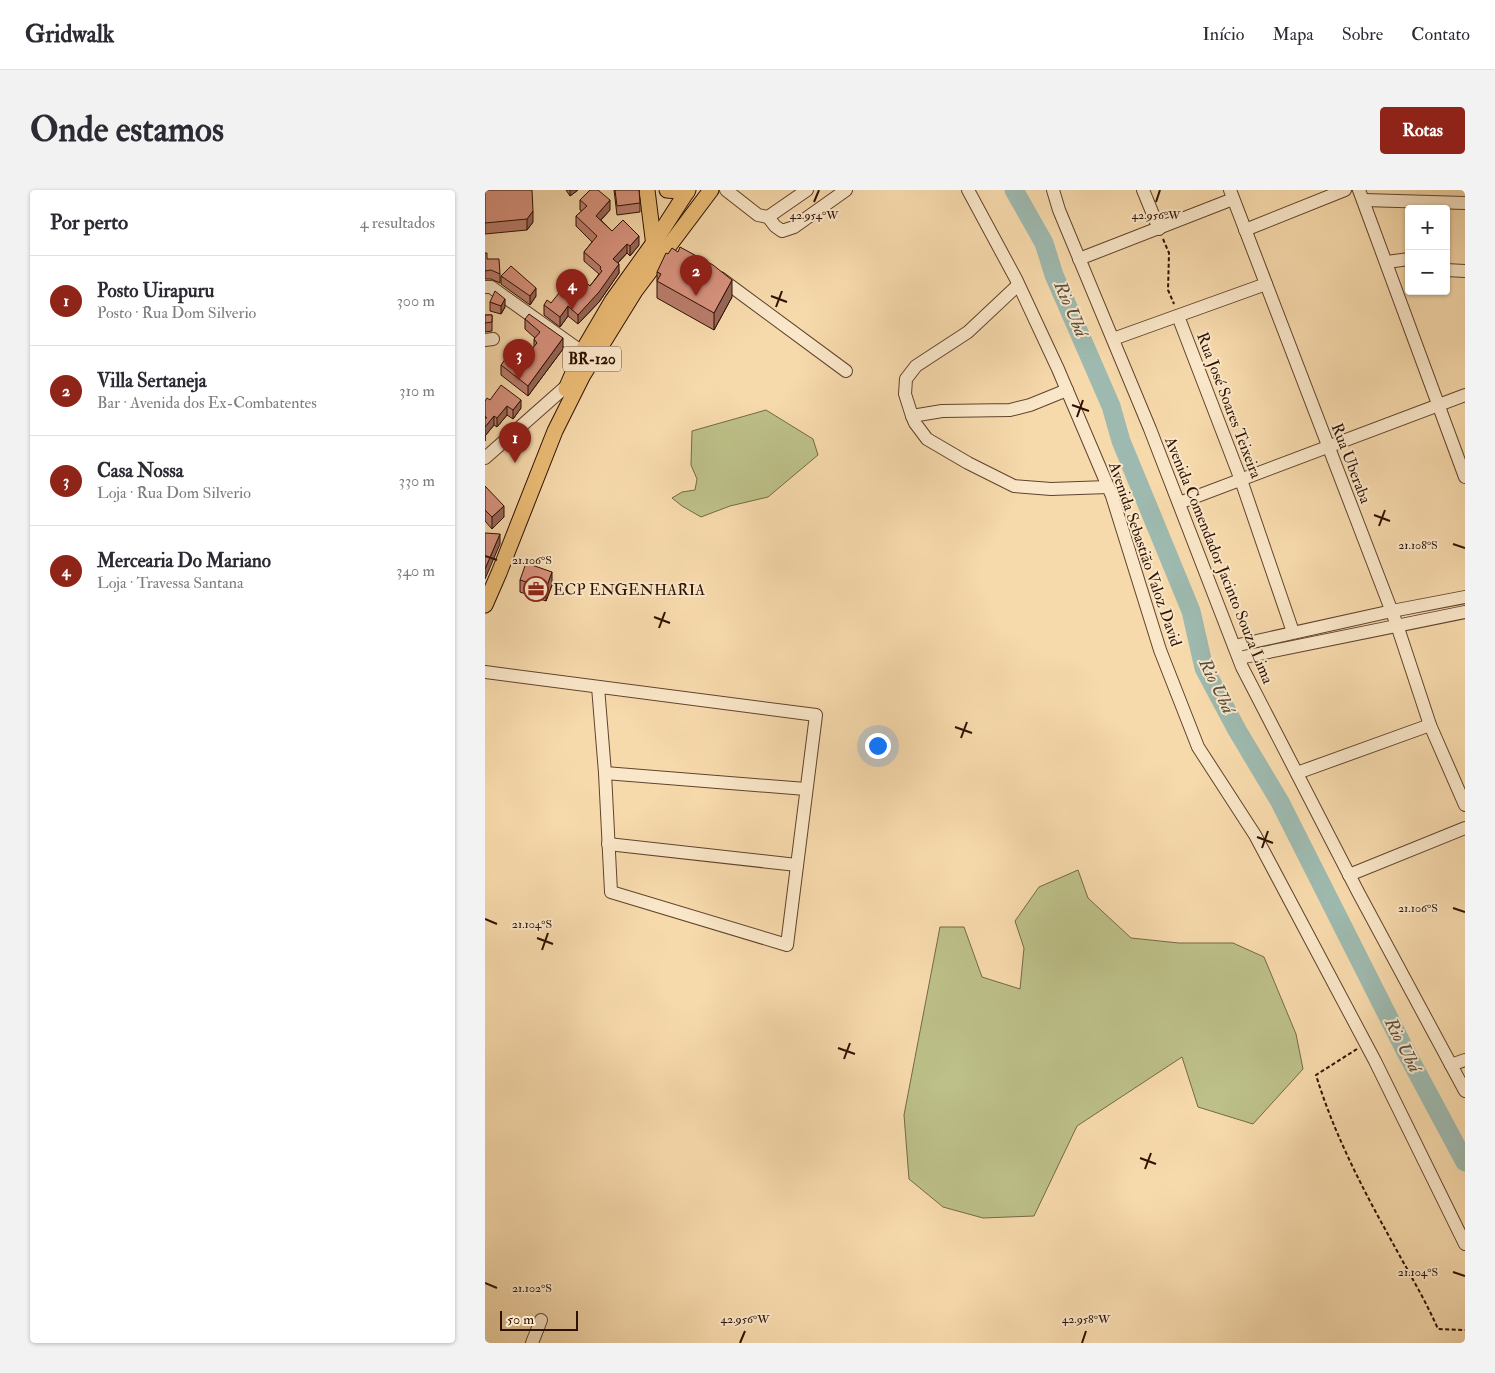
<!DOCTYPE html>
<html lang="pt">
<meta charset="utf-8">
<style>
body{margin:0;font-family:"IM FELL Double Pica",serif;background:#f2f2f3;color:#2b2b33}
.controls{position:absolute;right:15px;top:15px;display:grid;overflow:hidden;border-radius:5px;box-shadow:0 1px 4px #0004}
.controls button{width:45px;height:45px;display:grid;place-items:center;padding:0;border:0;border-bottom:1px solid #e1e1e2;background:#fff;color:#2b2b33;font:25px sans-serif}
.scale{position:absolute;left:15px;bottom:12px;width:78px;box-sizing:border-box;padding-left:5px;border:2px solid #2d1102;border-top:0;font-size:14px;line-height:18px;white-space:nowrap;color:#2d1102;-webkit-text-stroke:4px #fae7c9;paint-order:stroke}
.you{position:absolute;left:392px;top:555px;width:18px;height:18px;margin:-12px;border:4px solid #fff;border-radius:50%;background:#1a73e8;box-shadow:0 0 0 8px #1a73e833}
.badge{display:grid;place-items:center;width:32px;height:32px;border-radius:50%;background:#8f2418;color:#fff;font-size:16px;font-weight:700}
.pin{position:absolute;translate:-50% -41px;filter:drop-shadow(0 1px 2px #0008)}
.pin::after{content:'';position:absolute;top:26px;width:18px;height:15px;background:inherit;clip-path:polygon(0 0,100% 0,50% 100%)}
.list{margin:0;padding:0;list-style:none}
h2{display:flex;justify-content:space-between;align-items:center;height:65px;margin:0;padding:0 20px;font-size:21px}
h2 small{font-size:16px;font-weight:400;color:#7c7c81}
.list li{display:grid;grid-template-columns:32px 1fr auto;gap:15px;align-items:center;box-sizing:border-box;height:90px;padding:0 20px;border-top:1px solid #e1e1e2}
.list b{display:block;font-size:19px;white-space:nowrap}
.list p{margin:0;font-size:16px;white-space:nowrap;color:#7c7c81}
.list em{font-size:16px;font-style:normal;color:#7c7c81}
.map{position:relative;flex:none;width:980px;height:1153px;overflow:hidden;border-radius:5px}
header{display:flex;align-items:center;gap:30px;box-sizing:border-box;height:70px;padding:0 25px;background:#fff;border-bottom:1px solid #e1e1e2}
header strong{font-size:24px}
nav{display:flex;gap:28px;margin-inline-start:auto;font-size:18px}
.intro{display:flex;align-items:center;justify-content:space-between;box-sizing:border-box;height:120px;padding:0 30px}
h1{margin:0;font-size:35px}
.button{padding:12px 22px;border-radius:5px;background:#8f2418;color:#fff;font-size:18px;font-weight:700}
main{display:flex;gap:30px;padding:0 30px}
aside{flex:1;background:#fff;border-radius:5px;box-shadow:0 1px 4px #0004}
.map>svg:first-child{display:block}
.green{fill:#bdc089;stroke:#756846}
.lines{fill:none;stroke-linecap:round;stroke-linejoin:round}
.river{stroke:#9ebab0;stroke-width:19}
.minor-casing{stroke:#60432c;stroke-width:14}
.major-casing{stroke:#2d1102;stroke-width:17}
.path{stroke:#2d1102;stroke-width:2;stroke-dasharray:4 2.5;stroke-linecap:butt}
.minor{stroke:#fae7c9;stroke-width:12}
.major{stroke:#ecbd76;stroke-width:15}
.wall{fill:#ba7e6d;stroke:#2d1102}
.shaded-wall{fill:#976759;stroke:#2d1102}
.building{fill:#d8937f;stroke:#2d1102}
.ticks{fill:none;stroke:#2d1102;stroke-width:2}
.labels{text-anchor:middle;stroke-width:4;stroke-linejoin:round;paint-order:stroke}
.shield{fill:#fae7c9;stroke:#6a513e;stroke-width:1}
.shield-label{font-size:15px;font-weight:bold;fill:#2d1102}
.street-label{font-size:16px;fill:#2d1102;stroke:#fae7c9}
.poi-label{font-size:16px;fill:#2d1102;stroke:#fae7c9;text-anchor:start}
.water-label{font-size:18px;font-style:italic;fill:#554c3f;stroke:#fae7c9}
.ticks-label{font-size:12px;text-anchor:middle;fill:#2d1102;stroke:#fae7c9;stroke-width:4;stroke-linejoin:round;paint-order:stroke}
</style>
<header>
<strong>Gridwalk</strong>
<nav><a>Início</a><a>Mapa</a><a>Sobre</a><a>Contato</a></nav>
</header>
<div class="intro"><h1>Onde estamos</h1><a class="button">Rotas</a></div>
<main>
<aside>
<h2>Por perto<small>4 resultados</small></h2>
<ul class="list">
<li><span class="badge">1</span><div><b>Posto Uirapuru</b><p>Posto · Rua Dom Silverio</p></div><em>300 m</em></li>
<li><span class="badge">2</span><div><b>Villa Sertaneja</b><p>Bar · Avenida dos Ex-Combatentes</p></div><em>310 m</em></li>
<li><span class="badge">3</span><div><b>Casa Nossa</b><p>Loja · Rua Dom Silverio</p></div><em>330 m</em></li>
<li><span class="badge">4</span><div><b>Mercearia Do Mariano</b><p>Loja · Travessa Santana</p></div><em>340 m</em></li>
</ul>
</aside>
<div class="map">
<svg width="980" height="1153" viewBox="0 0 980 1153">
<rect width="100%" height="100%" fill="#f7daac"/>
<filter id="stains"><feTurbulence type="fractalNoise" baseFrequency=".004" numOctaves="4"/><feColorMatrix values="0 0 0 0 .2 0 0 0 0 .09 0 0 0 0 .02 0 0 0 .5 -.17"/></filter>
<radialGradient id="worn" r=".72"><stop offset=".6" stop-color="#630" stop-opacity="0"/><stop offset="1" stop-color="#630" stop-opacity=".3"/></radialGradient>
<g class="green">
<polygon points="281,220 328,249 333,265 283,307 245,316 216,327 197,316 187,308 197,302 210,300 212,289 206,275 207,241"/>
<polygon points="593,680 603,708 646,748 694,753 748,753 779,767 811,844 818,879 768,934 713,917 697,867 592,936 549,1026 498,1028 458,1017 424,989 419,925 455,737 479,737 497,787 535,799 539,758 530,731 554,697"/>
</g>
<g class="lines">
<polyline class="river" points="529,0 559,53 569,85 626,216 636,251 706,421 719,478 752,540 795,612 921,862 980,972"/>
<defs>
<g id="minor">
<polyline points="241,0 273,25 283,27 322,0"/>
<polyline points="483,0 531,89 573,179 627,306 675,460 713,557 770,645 890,871 980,1054"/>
<polyline points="568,0 574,20 665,239 757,477 873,702 980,901"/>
<polyline points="658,0 674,39"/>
<polyline points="745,0 912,435 945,535 980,615"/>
<polyline points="874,0 980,287"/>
<polyline points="879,10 980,13"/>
<polyline points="283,27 290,36 297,41 309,37 361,0"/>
<polyline points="760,40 860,0"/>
<polyline points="594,69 748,9"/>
<polyline points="902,72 924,69"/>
<polyline points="961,80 980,81"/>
<polyline points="235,88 361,181"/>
<polyline points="533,95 483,142 431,176 421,189 420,204 427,226 430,233 442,249 483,273 529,296 566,299 623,297"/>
<polyline points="0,97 6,97 97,162"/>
<polyline points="693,126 756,290 808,442"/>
<polyline points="628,149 781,94"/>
<polyline points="0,150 8,149"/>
<polyline points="427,226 457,221 525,220 545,215 582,200"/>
<polyline points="0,268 86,192"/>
<polyline points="694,313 980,205"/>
<polyline points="749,456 907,421 980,407"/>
<polyline points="754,468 980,422"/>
<polyline points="0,482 331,525 302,755 126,702 120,583 113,497"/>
<polyline points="120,583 321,599"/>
<polyline points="812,583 945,535"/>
<polyline points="123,654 312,675"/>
<polyline points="864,685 980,638"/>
<polyline points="966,875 980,870"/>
<polyline points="47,1153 56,1130"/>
</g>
<g id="major">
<polyline points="162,0 169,56"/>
<polyline points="182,0 202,2"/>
<polyline points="81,199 97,162 127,111 170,51 203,0"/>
<polyline points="0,415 14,383 70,241 98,185 150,101 226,0"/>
</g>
</defs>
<use href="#minor" class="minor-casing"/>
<use href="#major" class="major-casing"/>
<g class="path">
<polyline points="678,49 684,63 683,100 689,114"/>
<path d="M872,859l-41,26c17,56 45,111 74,163 16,30 34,59 48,91l27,1"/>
</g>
<use href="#minor" class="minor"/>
<use href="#major" class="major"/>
</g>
<g class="wall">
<polygon points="0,0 48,32 42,40 0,44"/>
<polygon points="81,0 93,0 85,6"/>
<polygon points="129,0 154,0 155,13 155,22 132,25"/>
<polygon points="95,10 125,20 116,30 127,41 154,55 145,66 142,63 133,73 134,83 114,112 93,134 83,126 75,137 59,125 59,115 66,113 105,96 114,84 99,71 99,62 107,52 91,36 91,26 97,21 95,20"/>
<polygon points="0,63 2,69 15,84 15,93 6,89 0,89"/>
<polygon points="172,82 247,107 229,140 172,108"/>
<polygon points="16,86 51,106 45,115 16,94"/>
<polygon points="5,112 20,117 16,124 5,121"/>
<polygon points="0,125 7,125 7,141 0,142"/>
<polygon points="40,129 78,159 43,206 16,185 16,175 35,173 49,157 49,149 50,148 40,139"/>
<polygon points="5,210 36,218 28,229 22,225 12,237 9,235 0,246 0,251 0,211"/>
<polygon points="0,296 19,327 7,339 0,331"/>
<polygon points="35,390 67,395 61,411 35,402"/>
</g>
<g class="shaded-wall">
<polygon points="85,0 93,0 85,6"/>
<polygon points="125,10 125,20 111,35 111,26"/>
<polygon points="48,21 48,32 42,40 42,29"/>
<polygon points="154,46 154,55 145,66 145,56"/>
<polygon points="142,54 142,63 128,78 128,69"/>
<polygon points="134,74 134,83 114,112 93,134 93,125"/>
<polygon points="247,90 247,107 229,140 229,123"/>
<polygon points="51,98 51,106 45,115 45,106"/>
<polygon points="20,109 20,117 16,124 16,116"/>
<polygon points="83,116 83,126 75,137 75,127"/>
<polygon points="78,148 78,159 43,206 43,196"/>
<polygon points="36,210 36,218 28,229 28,220"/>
<polygon points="22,216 22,225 12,237 12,228"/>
<polygon points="9,226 9,235 0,246 0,251 0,237"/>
<polygon points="19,316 19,327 7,339 7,327"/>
<polygon points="15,344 15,354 0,389 0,379"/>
<polygon points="67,382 67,395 61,411 61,398"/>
</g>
<g class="building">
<polygon points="0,0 47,0 48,21 42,29 0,33"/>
<polygon points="105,0 113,0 125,10 111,26 127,41 138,30 154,46 145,56 142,54 128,69 134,74 114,102 93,125 83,116 75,127 59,115 62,110 66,113 90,83 105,96 117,81 115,79 116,77 99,62 112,46 91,26 102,16 95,10"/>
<polygon points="130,0 154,0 155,13 132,16"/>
<polygon points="195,57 228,75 247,90 229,123 172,91 176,84 172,82 181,63 183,64 187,58 193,62"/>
<polygon points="0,63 2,63 2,69 14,69 15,84 6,80 0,81"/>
<polygon points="26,76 51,98 45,106 16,86"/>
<polygon points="10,101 20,109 16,116 5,112"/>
<polygon points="44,124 78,148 43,196 16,175 24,164 35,173 52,153 49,149 55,142 40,129"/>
<polygon points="0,125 7,125 7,132 0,133"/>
<polygon points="16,195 36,210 28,220 22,216 12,228 9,226 0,237 0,228 2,228 0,226 0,211 2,208 5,210"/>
<polygon points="0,296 19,316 7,327 0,320"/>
<polygon points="0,343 15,344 0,379"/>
<polygon points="41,373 67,382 61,398 35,390"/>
</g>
<path class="ticks" d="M329,12l5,-12M671,12l4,-12M286,106l16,6M291,117l6,-16M587,215l17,6M592,227l6,-17M889,325l16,6M894,336l6,-16M968,354l12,4M0,366l12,4M169,427l16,6M174,438l6,-16M470,537l17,6M476,548l6,-16M772,647l16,6M777,658l6,-17M968,718l12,4M0,729l12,5M52,748l16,6M57,760l6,-17M353,858l17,6M359,869l6,-16M655,968l16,6M660,979l6,-16M968,1082l12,4M0,1093l12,5M255,1153l5,-12M597,1153l4,-12"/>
<defs>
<symbol id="office-ring" viewBox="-11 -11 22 22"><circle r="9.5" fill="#fae7c9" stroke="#8f2418" stroke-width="1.5"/><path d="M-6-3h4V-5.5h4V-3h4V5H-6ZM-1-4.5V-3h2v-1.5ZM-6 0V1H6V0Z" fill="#8f2418"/></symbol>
</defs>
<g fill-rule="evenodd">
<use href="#office-ring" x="37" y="385" width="28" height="28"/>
</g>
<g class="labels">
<rect class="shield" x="78" y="156.5" width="58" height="25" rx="4"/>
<g class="shield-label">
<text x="107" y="174">BR-120</text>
</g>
<g class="street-label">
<text transform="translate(745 215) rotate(69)" y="6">Rua José Soares Teixeira</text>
<text transform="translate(867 273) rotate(69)" y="6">Rua Uberaba</text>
<text transform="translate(661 364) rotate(71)" y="6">Avenida Sebastião Valoz David</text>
<text transform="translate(735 370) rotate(68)" y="6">Avenida Comendador Jacinto Souza Lima</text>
</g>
<g class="poi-label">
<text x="68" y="405">ECP ENGENHARIA</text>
</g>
<g class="water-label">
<text transform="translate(586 119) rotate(67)" y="6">Rio Ubá</text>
<text transform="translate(732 496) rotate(64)" y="6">Rio Ubá</text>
<text transform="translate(918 855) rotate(63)" y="6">Rio Ubá</text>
</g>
</g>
<g class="ticks-label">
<text x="329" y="29">42.954°W</text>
<text x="671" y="29">42.956°W</text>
<text x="933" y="359">21.108°S</text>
<text x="47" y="374">21.106°S</text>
<text x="933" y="722">21.106°S</text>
<text x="47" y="738">21.104°S</text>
<text x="933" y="1086">21.104°S</text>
<text x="47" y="1102">21.102°S</text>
<text x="260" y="1133">42.956°W</text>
<text x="601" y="1133">42.958°W</text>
</g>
<rect width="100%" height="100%" filter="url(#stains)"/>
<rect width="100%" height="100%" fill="url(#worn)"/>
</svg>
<div class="controls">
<button>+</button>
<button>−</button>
</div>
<div class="scale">50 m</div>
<div class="you"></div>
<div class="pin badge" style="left:30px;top:273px">1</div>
<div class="pin badge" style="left:211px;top:106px">2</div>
<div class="pin badge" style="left:34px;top:190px">3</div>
<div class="pin badge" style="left:87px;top:120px">4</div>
</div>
</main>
